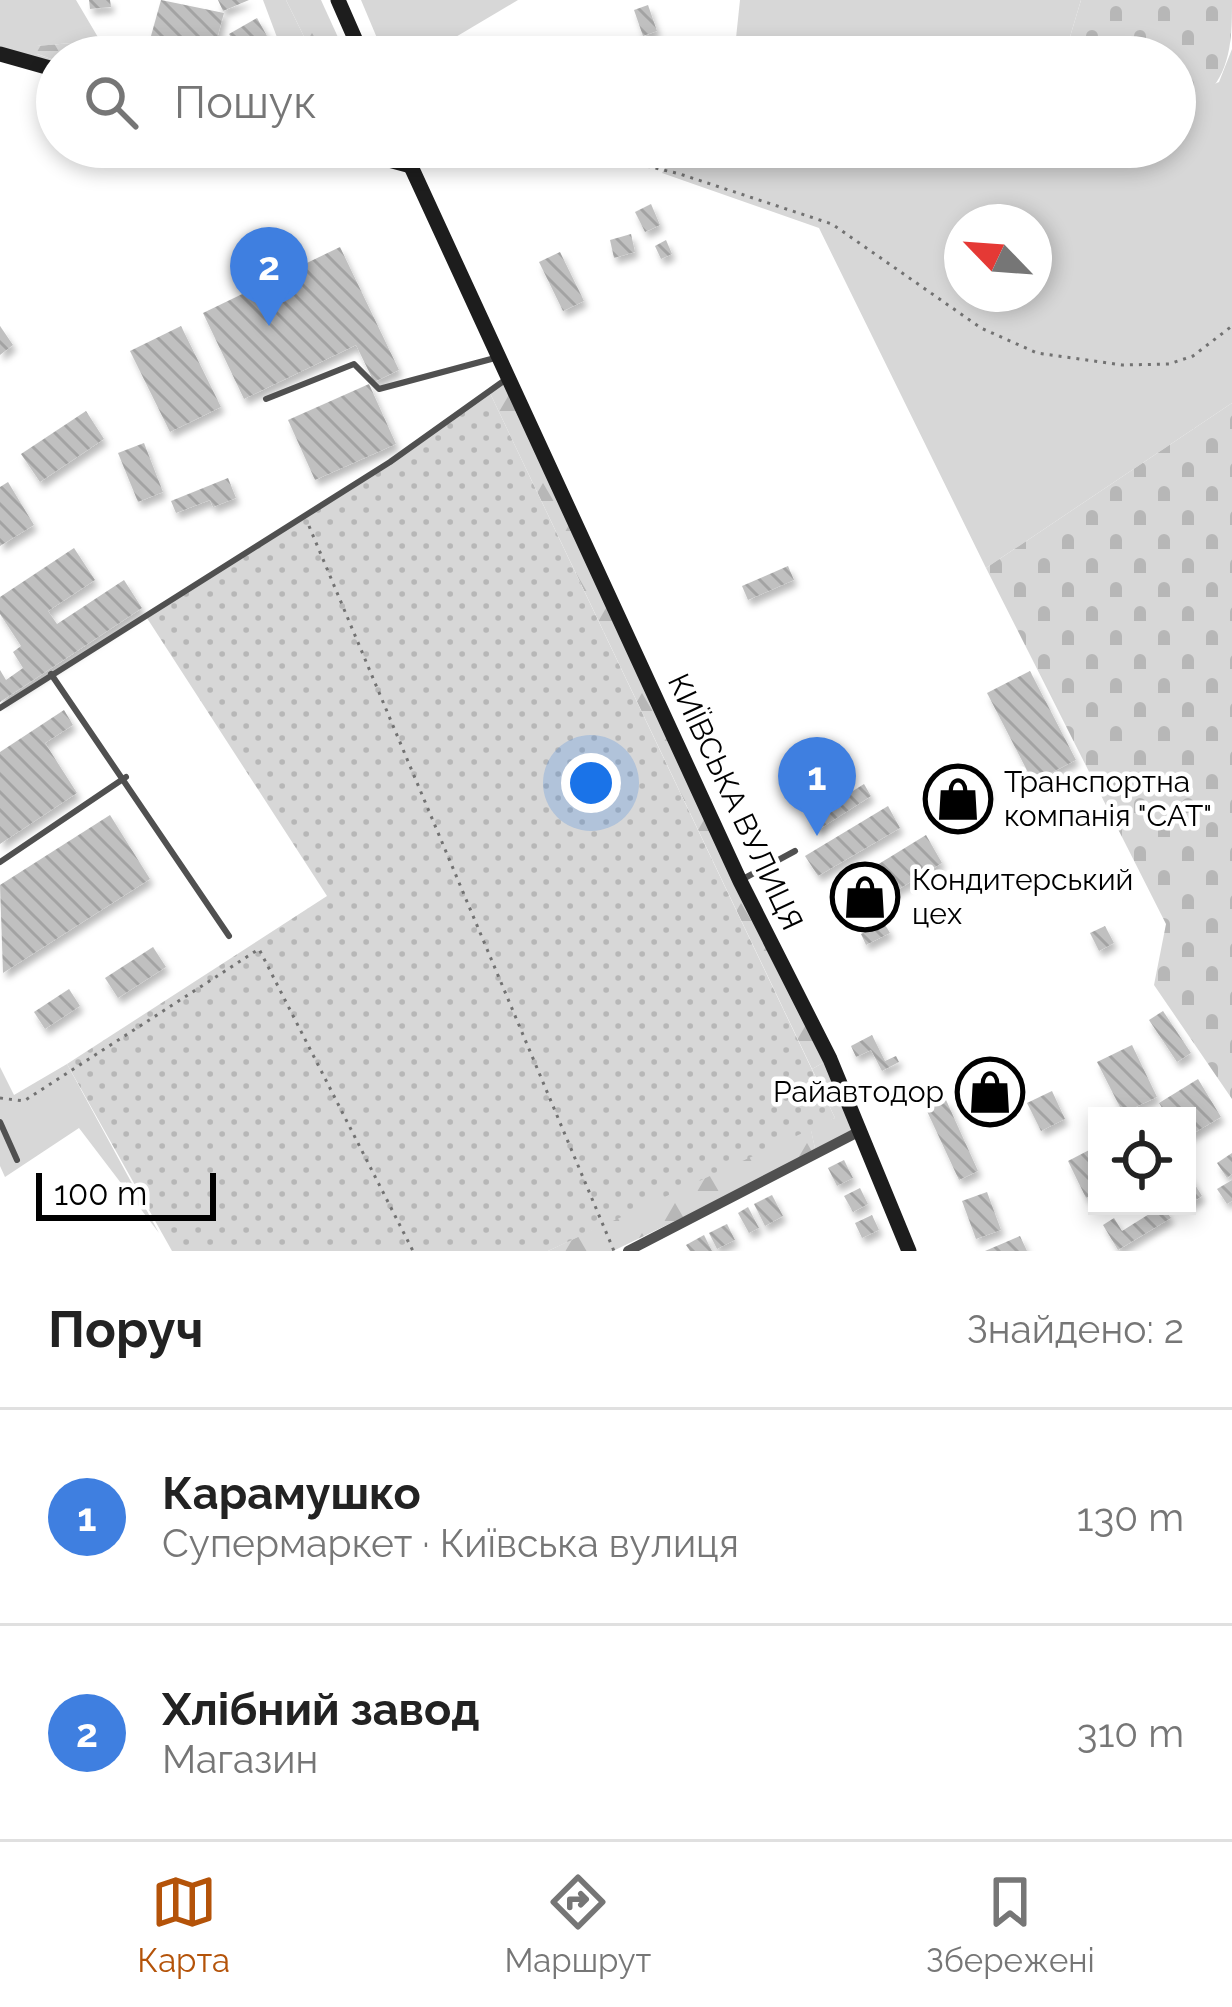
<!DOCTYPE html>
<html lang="uk">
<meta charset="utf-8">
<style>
body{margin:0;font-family:Raleway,sans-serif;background:#f6f6f6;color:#222}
.controls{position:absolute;right:36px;bottom:36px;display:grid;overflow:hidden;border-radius:0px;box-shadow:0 6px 18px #0003}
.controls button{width:108px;height:108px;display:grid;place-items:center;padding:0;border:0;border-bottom:3px solid #e0e0e0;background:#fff;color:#222;font:60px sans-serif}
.compass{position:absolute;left:944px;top:204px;width:108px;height:108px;border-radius:50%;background:#fff;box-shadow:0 6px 18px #0003;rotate:295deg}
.scale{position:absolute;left:36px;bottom:30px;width:180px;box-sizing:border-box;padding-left:12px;border:6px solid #000;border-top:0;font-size:33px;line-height:42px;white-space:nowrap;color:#000;-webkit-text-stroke:9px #fff;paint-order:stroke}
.you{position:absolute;left:591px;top:783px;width:42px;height:42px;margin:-30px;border:9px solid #fff;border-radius:50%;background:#1a73e8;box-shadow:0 0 0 18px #1a73e833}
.badge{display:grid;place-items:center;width:78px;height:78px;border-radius:50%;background:#b45309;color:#fff;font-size:39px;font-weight:700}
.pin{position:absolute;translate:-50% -99px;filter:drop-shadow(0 3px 6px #0008)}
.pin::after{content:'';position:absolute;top:63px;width:42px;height:36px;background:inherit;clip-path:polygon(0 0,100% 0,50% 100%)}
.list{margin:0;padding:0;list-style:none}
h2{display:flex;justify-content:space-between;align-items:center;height:156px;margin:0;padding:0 48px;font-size:51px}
h2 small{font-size:39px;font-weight:400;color:#767676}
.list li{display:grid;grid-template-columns:78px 1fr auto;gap:36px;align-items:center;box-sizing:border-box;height:216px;padding:0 48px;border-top:3px solid #e0e0e0}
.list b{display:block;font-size:45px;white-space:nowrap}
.list p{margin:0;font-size:39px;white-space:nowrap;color:#767676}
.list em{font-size:39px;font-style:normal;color:#767676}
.icon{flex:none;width:66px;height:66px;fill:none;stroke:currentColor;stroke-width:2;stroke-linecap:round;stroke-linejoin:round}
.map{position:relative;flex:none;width:1232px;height:1251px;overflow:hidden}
.search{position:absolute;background:#fff;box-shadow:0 6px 18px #0003;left:36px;right:36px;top:36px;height:132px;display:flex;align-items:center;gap:30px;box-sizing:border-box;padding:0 42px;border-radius:66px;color:#767676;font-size:45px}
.sheet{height:588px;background:#fff}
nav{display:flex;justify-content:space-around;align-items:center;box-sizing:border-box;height:168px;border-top:3px solid #e0e0e0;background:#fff;font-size:33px;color:#767676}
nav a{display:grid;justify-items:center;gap:6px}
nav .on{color:#b45309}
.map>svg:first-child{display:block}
.green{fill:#d7d7d7;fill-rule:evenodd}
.forest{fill:url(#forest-firs)}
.cemetery{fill:url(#cemetery-stones)}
.garden{fill:url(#garden-dots)}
.building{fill:url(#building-back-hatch);filter:url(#shadow)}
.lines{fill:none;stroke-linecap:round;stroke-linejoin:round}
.path{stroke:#727272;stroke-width:3;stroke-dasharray:3 6;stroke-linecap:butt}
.lane{stroke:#505050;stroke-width:6}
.street{stroke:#505050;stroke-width:10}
.secondary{stroke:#1d1d1d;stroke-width:15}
.labels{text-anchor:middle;stroke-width:9;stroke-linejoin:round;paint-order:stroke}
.poi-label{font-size:30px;fill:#000;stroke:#fff;text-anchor:start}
.street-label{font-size:30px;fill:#000;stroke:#fff}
</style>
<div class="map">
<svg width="1232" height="1251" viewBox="0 0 1232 1251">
<defs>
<pattern id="forest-firs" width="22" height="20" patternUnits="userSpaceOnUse" patternTransform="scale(3)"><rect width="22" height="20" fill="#d7d7d7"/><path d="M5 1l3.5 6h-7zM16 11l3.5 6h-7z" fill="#b7b7b7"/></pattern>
<pattern id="cemetery-stones" width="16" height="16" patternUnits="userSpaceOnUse" patternTransform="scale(3)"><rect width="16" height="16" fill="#d7d7d7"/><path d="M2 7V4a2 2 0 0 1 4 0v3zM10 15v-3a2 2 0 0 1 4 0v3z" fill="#b7b7b7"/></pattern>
<pattern id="garden-dots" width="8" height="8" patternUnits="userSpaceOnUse" patternTransform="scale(3)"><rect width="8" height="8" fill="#d7d7d7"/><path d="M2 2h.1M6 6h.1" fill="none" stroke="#b7b7b7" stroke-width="1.8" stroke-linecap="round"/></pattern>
<pattern id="building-back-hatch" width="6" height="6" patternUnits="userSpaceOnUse" patternTransform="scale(3)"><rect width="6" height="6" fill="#c0c0c0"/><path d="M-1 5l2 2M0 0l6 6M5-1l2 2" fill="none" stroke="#a3a3a3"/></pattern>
<filter id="shadow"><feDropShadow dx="3.5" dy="6" stdDeviation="3" flood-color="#0004"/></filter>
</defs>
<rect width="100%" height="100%" fill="#fff"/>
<g class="green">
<polygon points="0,0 76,0 102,44 155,57 71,43 37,46 37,54 57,61 57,66 0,50"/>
<polygon points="263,0 286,0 314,57 277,57 278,40"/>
<polygon points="361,0 518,0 422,57 385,57"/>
<polygon points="740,0 1081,0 1064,57 734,57"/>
<path d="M1232,49v354l-246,165 -167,-340 -157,-55 17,-26h496v-53l13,2 31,-14zM962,222h72v72h-72z"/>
<polygon points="830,1059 860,1131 816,1153 810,1126 835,1118 812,1069"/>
<polygon points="67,1064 159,1233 79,1128 5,1177 0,1166 0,1067 14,1095"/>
</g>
<g class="forest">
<polygon points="286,0 321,0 347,57 314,57"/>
<polygon points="71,43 130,57 57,61 32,52 37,46"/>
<polygon points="508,378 830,1059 812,1069 489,391"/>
<polygon points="810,1125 816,1153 613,1251 548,1251"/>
</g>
<g class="cemetery">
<path d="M1081,0h151c0,33 0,67 -23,92l-34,2v-37h-111z"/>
<polygon points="1232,403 1232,1099 1154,985 1166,924 986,568"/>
</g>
<polygon class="garden" points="489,391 835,1118 548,1251 172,1251 67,1064 327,896 145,615 390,462"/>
<g class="building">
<polygon points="89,0 110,0 111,7 90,9"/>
<polygon points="161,0 224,13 213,53 151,36"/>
<polygon points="218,0 249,0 223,11"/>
<polygon points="648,5 657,31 643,36 634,10"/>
<polygon points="257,18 272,45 242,57 229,34"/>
<polygon points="651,204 660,225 645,232 635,212"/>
<polygon points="631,234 635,252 614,258 610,240"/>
<polygon points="666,240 672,254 661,259 655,246"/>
<polygon points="340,247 399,370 374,382 356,345 244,399 203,313"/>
<polygon points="560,252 584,301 563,311 539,262"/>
<polygon points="0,326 13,345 0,355"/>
<polygon points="181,326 221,407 170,432 130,351"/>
<polygon points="369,384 396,444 315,480 288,420"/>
<polygon points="86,411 104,439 40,482 21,454"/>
<polygon points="144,443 163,492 138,502 118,453"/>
<polygon points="228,478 236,498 213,507 210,500 176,513 171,501"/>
<polygon points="8,482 34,525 0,546 0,487"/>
<polygon points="74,548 95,580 48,611 57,624 124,580 142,608 0,702 0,670 6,680 23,668 13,652 21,646 0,614 0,597"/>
<polygon points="788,566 794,580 748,600 742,586"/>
<polygon points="1030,671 1076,760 1033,782 987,693"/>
<polygon points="64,710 73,725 45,743 77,793 0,844 0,752"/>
<polygon points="981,774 989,793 949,813 940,796"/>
<polygon points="864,784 871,796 818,830 810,818"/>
<polygon points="888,806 900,828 818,876 805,856"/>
<polygon points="110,815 150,879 3,973 0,885"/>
<polygon points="926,835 942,863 849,919 833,892"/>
<polygon points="884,923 890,933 866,945 861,934"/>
<polygon points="1105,926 1114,943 1099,951 1090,933"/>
<polygon points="153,947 166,967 118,998 105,978"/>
<polygon points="69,989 80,1006 45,1029 34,1012"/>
<polygon points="1163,1011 1191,1053 1177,1062 1149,1020"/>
<polygon points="872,1035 885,1061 896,1056 899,1062 882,1071 871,1050 856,1057 851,1046"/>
<polygon points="1132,1045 1157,1097 1123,1113 1097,1062"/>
<polygon points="1198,1079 1221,1117 1187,1137 1187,1116 1167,1116 1159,1103"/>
<polygon points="1052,1091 1065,1119 1041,1131 1027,1103"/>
<polygon points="946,1100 978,1171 959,1180 926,1109"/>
<polygon points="1097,1146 1097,1193 1086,1198 1068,1161"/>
<polygon points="1232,1153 1232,1174 1227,1178 1217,1163"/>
<polygon points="844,1160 853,1178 837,1186 828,1168"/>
<polygon points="1187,1172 1202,1196 1187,1206"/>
<polygon points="1232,1180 1232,1201 1227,1204 1217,1189"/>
<polygon points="860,1188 868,1204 853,1212 844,1196"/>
<polygon points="987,1192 1001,1230 976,1239 962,1201"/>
<polygon points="772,1195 783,1216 765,1226 754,1204"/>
<polygon points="1162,1206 1171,1218 1118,1250 1103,1225 1114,1218 1122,1231"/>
<polygon points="748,1207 759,1228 749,1233 738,1213"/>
<polygon points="872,1215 879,1230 862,1238 855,1223"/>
<polygon points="727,1224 735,1240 717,1249 709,1233"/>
<polygon points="704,1235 712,1251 690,1251 686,1245"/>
<polygon points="1020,1236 1027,1251 985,1251"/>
</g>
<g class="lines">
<g class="path">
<polyline points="568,147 680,174 832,224 981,328 1037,353 1122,365 1169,364 1193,356 1232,326"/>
<polyline points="309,526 614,1251"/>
<polyline points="0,1098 24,1101 259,949 413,1251"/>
</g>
<g class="lane">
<polyline points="266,399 354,364 379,389 495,358"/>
<polyline points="51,674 229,936"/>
<polyline points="0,708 390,462 505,380"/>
<polyline points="0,862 126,777"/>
<polyline points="743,879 795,851"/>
<polyline points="0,1122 17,1160"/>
</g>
<polyline class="street" points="628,1251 860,1131"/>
<g class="secondary">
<polyline points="338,0 363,57"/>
<polyline points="0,54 57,70"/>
<polyline points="340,147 411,166"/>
<polyline points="402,147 740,881 830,1059 909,1251"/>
</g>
</g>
<defs>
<symbol id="shop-ring" viewBox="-11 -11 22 22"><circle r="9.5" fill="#fff" stroke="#000" stroke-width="1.5"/><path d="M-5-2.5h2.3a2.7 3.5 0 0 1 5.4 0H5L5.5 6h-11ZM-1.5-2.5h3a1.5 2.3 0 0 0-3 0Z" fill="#000"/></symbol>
</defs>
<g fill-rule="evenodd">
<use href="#shop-ring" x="920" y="761" width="76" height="76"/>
<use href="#shop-ring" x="827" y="859" width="76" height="76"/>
<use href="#shop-ring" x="952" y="1054" width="76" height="76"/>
</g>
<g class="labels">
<g class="poi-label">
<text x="1004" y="792">Транспортна<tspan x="1004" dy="34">компанія "САТ"</tspan></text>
<text x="912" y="890">Кондитерський<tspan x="912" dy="34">цех</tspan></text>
<text x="944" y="1102" text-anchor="end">Райавтодор</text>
</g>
<g class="street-label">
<text transform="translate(735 802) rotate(65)" y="10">КИЇВСЬКА ВУЛИЦЯ</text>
</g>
</g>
</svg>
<div class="controls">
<button><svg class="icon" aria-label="locate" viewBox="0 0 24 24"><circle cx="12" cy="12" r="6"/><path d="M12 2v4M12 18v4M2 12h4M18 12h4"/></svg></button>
</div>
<svg class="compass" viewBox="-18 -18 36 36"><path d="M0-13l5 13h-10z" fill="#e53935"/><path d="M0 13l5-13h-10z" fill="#767676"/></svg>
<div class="scale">100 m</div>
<div class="you"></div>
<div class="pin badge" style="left:817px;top:836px;background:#3f7fe0">1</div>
<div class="pin badge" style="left:269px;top:326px;background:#3f7fe0">2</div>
<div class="search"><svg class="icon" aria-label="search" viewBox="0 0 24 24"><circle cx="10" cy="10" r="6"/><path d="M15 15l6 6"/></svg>Пошук</div>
</div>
<section class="sheet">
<h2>Поруч<small>Знайдено: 2</small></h2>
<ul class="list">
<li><span class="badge" style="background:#3f7fe0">1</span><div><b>Карамушко</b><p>Супермаркет · Київська вулиця</p></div><em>130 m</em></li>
<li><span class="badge" style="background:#3f7fe0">2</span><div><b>Хлібний завод</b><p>Магазин</p></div><em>310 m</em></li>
</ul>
</section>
<nav>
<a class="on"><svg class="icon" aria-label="map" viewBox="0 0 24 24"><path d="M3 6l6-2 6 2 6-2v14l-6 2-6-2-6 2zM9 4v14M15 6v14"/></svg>Карта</a>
<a><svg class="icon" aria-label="directions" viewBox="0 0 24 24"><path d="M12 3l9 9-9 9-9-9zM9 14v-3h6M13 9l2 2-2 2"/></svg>Маршрут</a>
<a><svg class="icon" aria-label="saved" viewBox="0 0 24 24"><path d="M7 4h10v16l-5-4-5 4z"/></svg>Збережені</a>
</nav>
